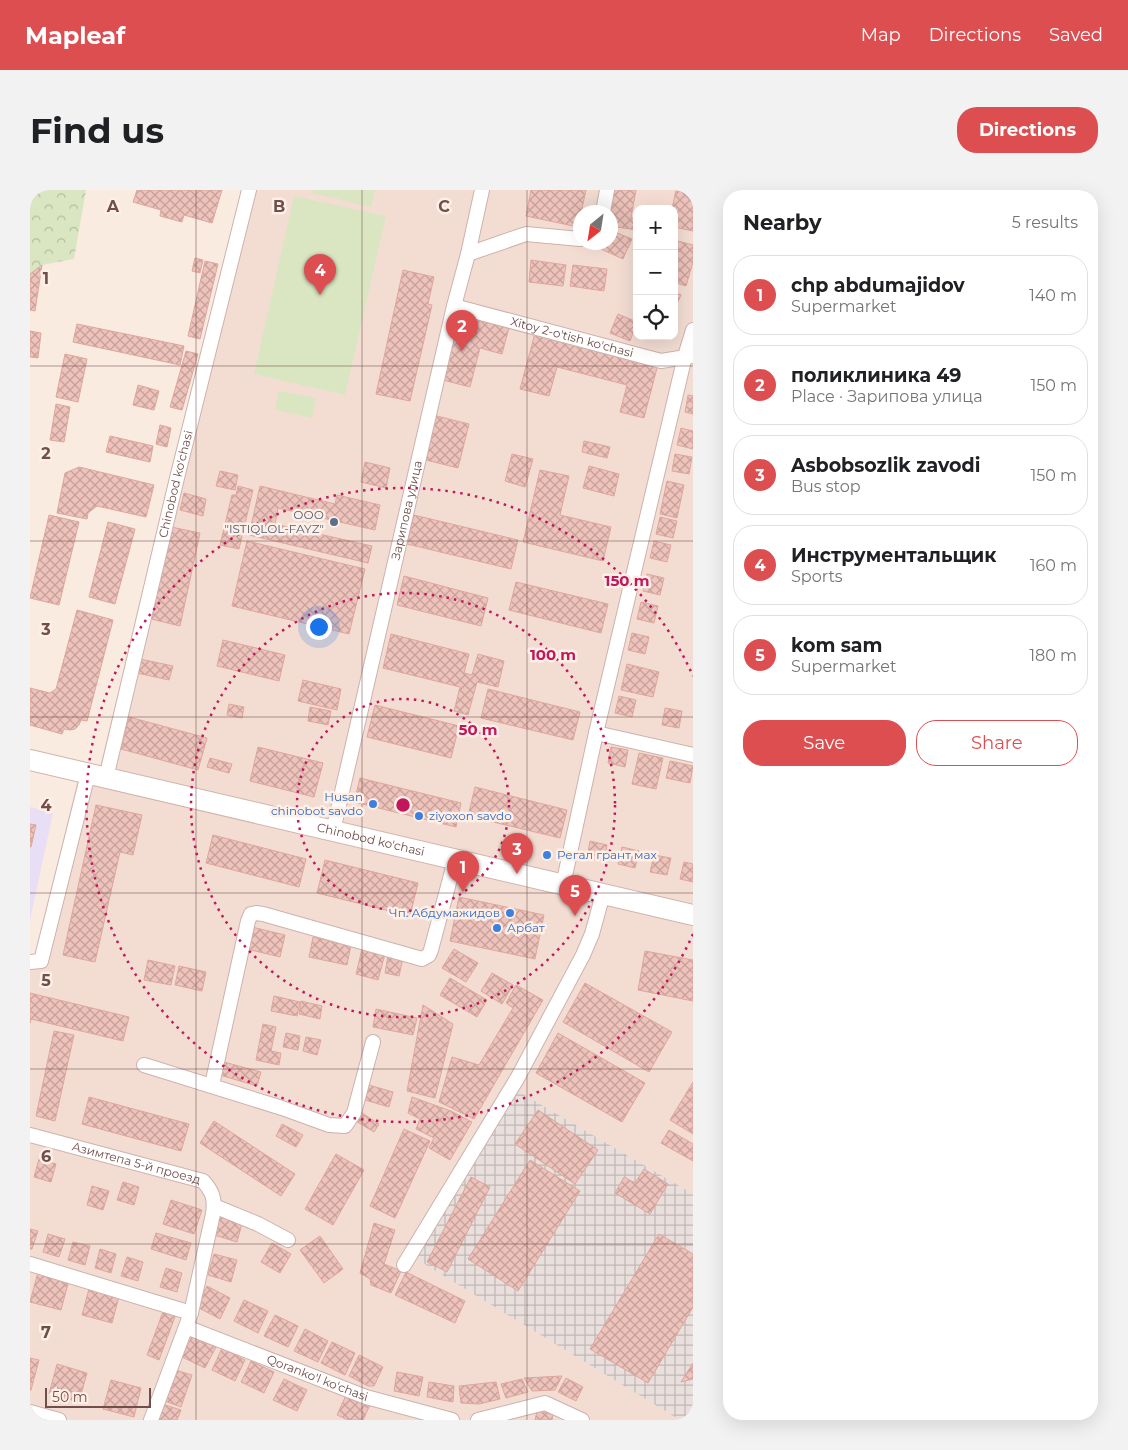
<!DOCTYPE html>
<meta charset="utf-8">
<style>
body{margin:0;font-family:Montserrat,sans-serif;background:#f2f2f2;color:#202124}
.controls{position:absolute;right:15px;top:15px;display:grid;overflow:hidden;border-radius:10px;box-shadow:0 5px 20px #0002}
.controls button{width:45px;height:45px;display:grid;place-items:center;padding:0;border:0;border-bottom:1px solid #e0e0e0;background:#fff;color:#202124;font:25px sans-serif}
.compass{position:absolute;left:543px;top:15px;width:45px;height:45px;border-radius:50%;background:#fff;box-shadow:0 5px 20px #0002;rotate:210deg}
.scale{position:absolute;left:15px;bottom:12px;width:106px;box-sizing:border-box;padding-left:5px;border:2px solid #704e4a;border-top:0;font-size:14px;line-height:18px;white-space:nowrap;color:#704e4a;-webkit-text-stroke:4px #feefe7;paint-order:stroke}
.you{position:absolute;left:288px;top:436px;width:18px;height:18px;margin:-12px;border:4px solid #fff;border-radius:50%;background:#1a73e8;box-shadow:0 0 0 8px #1a73e833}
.badge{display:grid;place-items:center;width:32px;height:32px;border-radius:50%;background:#dd4e51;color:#fff;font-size:16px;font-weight:700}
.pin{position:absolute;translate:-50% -41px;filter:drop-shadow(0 1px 2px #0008)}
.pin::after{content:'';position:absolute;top:26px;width:18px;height:15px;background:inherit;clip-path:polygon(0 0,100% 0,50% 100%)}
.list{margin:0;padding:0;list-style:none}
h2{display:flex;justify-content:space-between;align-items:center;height:65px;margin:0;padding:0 20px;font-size:21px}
h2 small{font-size:16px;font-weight:400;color:#757577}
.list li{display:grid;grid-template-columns:32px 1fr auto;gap:15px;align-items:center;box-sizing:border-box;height:80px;margin:0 10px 10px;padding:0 10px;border:1px solid #e0e0e0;border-radius:20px}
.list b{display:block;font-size:19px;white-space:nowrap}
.list p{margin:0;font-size:16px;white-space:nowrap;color:#757577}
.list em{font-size:16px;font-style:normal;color:#757577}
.actions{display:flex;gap:10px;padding:15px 20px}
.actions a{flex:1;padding:11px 0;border:1px solid #dd4e51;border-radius:20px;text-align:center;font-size:18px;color:#dd4e51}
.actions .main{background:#dd4e51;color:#fff}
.icon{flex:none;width:28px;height:28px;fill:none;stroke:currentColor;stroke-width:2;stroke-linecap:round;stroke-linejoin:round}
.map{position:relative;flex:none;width:663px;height:1230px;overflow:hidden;border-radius:20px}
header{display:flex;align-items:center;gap:30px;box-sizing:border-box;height:70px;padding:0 25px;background:#dd4e51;color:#fff}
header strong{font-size:24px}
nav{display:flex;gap:28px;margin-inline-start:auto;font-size:18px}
.intro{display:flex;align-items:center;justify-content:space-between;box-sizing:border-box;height:120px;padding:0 30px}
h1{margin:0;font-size:35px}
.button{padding:12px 22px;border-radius:20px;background:#dd4e51;color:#fff;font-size:18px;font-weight:700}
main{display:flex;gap:30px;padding:0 30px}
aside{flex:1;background:#fff;border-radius:20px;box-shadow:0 5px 20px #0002}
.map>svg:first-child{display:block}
.residential{fill:#f3ddd3;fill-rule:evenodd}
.industrial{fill:url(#industrial-grid)}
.education{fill:#e8def6}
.forest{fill:url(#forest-crowns)}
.pitch{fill:#d9e6c1}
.building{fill:url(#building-cross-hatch);stroke:#dfa69c}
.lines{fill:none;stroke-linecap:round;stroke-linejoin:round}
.street-casing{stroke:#cdb2ac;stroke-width:16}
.secondary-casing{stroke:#d1b4ab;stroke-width:22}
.street{stroke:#fff;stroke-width:14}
.secondary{stroke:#fff;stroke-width:20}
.grid{fill:none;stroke:#704e4a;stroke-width:1;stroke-opacity:0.55}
.ring{fill:none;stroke:#c2185b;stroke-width:2.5;stroke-dasharray:2.5 5}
.service-dot{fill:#5c6f8a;stroke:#feefe7;stroke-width:2}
.shop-dot{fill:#3f7fe0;stroke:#feefe7;stroke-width:2}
.labels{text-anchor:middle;stroke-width:5;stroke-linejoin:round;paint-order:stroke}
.street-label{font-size:12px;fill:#704e4a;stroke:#feefe7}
.service-label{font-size:12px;fill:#4e5e75;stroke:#feefe7;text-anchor:end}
.shop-label{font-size:12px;fill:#366cbe;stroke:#feefe7;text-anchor:start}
.grid-label{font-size:16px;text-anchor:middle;font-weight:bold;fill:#704e4a;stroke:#feefe7;stroke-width:5;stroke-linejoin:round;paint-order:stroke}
.centre{fill:#c2185b;stroke:#feefe7;stroke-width:2.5}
.ring-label{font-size:15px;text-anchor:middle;font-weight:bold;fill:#c2185b;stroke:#feefe7;stroke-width:5;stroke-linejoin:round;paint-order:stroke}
</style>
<header>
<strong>Mapleaf</strong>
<nav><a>Map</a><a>Directions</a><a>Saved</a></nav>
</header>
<div class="intro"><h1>Find us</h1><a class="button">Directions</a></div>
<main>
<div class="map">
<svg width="663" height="1230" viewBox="0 0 663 1230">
<defs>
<pattern id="industrial-grid" width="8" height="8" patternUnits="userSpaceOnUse" patternTransform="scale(1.25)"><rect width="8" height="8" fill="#e9dfdc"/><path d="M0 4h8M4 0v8" fill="none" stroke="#c1b7b4"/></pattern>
<pattern id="forest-crowns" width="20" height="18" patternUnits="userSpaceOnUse" patternTransform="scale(1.25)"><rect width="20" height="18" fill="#d9e6c1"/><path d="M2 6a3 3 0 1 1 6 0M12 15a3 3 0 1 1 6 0" fill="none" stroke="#b4bd9f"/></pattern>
<pattern id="building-cross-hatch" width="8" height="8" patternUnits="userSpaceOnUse" patternTransform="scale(1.25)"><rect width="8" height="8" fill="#eec3bb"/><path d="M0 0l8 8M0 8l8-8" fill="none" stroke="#c5a19a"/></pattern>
</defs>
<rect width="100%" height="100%" fill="#faebe1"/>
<path class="residential" d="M219,0h444v1230h-663v-464l6,-1 45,-190 18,5 68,-274zM607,19h37v127h-37zM550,22h30v30h-30z"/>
<polygon class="industrial" points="486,900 663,1004 663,1230 650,1230 383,1067"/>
<polygon class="education" points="0,617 23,623 0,730"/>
<polygon class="forest" points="0,0 56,0 44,69 12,75 0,84"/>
<g class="pitch">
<polygon points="283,0 345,0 341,17 282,3"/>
<polygon points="264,6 356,26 315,205 224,184"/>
<polygon points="249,201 286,208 282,228 245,220"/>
</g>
<g class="building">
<polygon points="107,0 192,0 182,33 154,25 152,32 130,26 131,20 103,12"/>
<polygon points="501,0 556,0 548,37 496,26"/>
<polygon points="583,0 606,0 601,28 607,29 607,40 580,36 579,22"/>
<polygon points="646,0 663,0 663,41 644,37 644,19 642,19"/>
<polygon points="580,40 602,49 593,69 571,59 574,52 580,52"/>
<polygon points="644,50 663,55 663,72 656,96 644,92"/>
<polygon points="165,68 173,70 170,83 162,81"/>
<polygon points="501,70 536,75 533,96 499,92"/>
<polygon points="175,71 188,74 170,149 158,146"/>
<polygon points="12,75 5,121 0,120 0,84"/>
<polygon points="543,75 577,79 574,101 540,96"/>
<polygon points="373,80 404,87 398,114 402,115 380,211 346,204"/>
<polygon points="644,102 651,105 644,120"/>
<polygon points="425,121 480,134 472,164 450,158 440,197 409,189"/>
<polygon points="588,124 607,132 600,151 580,143"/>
<polygon points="47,134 154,156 150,175 43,152"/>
<polygon points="0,141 11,143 8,168 0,167"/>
<polygon points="505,143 628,174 614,228 590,222 597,195 527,177 519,206 490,199"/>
<polygon points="156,161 168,164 152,220 140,217"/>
<polygon points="35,164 57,169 48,212 26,207"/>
<polygon points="108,195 129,201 124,220 103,215"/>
<polygon points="658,205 663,206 663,224 655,222"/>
<polygon points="26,214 40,217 34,252 20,250"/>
<polygon points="403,225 439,234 428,278 392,269"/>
<polygon points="130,235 141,238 137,257 126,254"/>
<polygon points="651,238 663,241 663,259 647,255"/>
<polygon points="80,246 123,256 120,272 76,262"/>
<polygon points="554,251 580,257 577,268 552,262"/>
<polygon points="482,264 503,269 495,297 475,291"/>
<polygon points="645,264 662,267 659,284 642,281"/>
<polygon points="335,272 360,278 356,298 331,292"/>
<polygon points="559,276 589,284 584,306 553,298"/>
<polygon points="49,277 124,295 116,327 67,316 58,323 57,329 27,323 35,283"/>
<polygon points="510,280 539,286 530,325 581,337 573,371 493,352"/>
<polygon points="190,281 208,285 205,300 186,296"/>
<polygon points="637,291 654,295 647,328 630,324"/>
<polygon points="208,296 223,300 209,359 190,355 202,305 206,305"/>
<polygon points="230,296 305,314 307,305 350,315 345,340 248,318 245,334 342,356 338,373 219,345"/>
<polygon points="154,303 176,309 173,326 150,320"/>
<polygon points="19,325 49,332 29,415 0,408"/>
<polygon points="384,325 488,350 481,379 377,354"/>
<polygon points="630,327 647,331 643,348 626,344"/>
<polygon points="78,332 105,339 85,414 59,407"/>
<polygon points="141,337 170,343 150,436 121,429"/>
<polygon points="217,351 335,379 319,444 202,416"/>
<polygon points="624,351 641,355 637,372 620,368"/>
<polygon points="617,384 634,388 630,405 613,401"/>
<polygon points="374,386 458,408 451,436 367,415"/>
<polygon points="486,392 578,414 571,443 479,420"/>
<polygon points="611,412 628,416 624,433 607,429"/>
<polygon points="47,420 83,430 57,531 51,530 49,535 45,539 40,540 34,539 32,544 0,535 0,498 20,503 26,499"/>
<polygon points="602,443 619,447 615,464 598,460"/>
<polygon points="361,444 439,464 434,483 442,485 448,464 474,471 468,497 447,492 438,525 424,521 430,497 353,478"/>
<polygon points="193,450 255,465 249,491 187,476"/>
<polygon points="110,469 143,476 139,490 107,483"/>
<polygon points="597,474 629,482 623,507 591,500"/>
<polygon points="273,490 311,499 307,520 268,511"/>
<polygon points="458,499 550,522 543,550 451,528"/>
<polygon points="589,506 606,510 602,527 585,523"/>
<polygon points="199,514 214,517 212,528 197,525"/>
<polygon points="345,515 429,536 421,568 337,547"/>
<polygon points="280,517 301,521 298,535 278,531"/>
<polygon points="635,518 652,521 649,538 632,535"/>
<polygon points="99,527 177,548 168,580 91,559"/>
<polygon points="228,557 293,573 284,607 220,591"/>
<polygon points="581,557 598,560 595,577 578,573"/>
<polygon points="609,563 633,568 626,599 602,594"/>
<polygon points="180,568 202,574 199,583 177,577"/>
<polygon points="640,571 663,576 660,593 636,588"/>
<polygon points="330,588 431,613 426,637 324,612"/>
<polygon points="445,597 537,620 530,648 438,626"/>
<polygon points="66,615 112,625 103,665 90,662 65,772 33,765"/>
<polygon points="0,634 6,635 1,657 0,657"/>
<polygon points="183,645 276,669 269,697 176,673"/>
<polygon points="560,651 577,655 574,671 557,668"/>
<polygon points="592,657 609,661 605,678 588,674"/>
<polygon points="624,665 641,668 637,685 620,682"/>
<polygon points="295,670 388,693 380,726 287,703"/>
<polygon points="654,672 663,674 663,692 650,689"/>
<polygon points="429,707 514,725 505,769 420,751"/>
<polygon points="222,737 255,745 250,767 217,759"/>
<polygon points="283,747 321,755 317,775 279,767"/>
<polygon points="332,759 355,764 348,790 326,784"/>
<polygon points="424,759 448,773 436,792 412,778"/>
<polygon points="615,761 663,770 663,811 608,800"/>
<polygon points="358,766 373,768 369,786 355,783"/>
<polygon points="118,770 145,776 141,795 114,790"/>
<polygon points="149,776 176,782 172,801 145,795"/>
<polygon points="462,783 483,795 472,814 451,801"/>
<polygon points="420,788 457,810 447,827 410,805"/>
<polygon points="555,793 642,842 619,882 533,832"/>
<polygon points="486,795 513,810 444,929 409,912 422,867 449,875 483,818 476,813"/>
<polygon points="0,803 99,827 93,851 1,829 0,833"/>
<polygon points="244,806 270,812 267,826 241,821"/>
<polygon points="271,811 292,816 290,829 269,824"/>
<polygon points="393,815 423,834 405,908 377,901"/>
<polygon points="346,819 387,828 383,845 343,837"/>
<polygon points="233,834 246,837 241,861 251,863 249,875 226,870"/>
<polygon points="24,841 44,845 25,931 6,926"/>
<polygon points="256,843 270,846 268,860 253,857"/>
<polygon points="528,843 615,893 592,932 506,883"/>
<polygon points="276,847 291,850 287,865 273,861"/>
<polygon points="194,872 231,882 227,896 190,885"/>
<polygon points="663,892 663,944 640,930"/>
<polygon points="339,895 363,902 359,917 335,910"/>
<polygon points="59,907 159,934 151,961 52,934"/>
<polygon points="382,907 421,921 442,932 420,970 399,958 404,948 386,939 390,929 378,923"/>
<polygon points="508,920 568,960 545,994 485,954"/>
<polygon points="329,921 349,934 344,942 324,930"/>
<polygon points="184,931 265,984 251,1006 170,953"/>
<polygon points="252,934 273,945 266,957 246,946"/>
<polygon points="374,939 400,951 365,1028 340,1016"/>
<polygon points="639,940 663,954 663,971 631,953"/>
<polygon points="306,964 334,980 303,1035 275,1019"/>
<polygon points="9,969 26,974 21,992 4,987"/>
<polygon points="500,970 550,1001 488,1101 438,1069"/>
<polygon points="614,979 638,994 620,1024 585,1003 594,987 605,993"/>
<polygon points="441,987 460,997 417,1082 397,1072"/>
<polygon points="93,992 109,997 104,1015 87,1010"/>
<polygon points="62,996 79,1001 73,1020 57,1015"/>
<polygon points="141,1010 172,1020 164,1044 133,1034"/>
<polygon points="190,1023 213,1030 207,1052 184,1045"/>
<polygon points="344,1033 365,1040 354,1074 371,1081 361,1103 341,1095 340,1089 330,1083"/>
<polygon points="0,1039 8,1041 2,1059 0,1059"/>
<polygon points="126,1043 161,1053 156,1070 121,1059"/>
<polygon points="18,1044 35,1049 29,1067 13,1062"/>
<polygon points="629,1044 663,1064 663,1117 618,1193 560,1159"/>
<polygon points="290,1046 313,1079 294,1093 270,1060"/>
<polygon points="43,1052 60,1056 55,1075 38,1070"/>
<polygon points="242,1053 261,1064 250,1083 231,1072"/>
<polygon points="70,1059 86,1064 81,1083 65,1078"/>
<polygon points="184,1064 207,1070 201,1092 178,1085"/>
<polygon points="97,1067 113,1072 108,1091 91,1086"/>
<polygon points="136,1078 152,1083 147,1102 130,1097"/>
<polygon points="8,1082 39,1090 31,1120 0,1112"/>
<polygon points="376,1082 435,1111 425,1133 365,1105"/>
<polygon points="60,1095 90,1103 82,1133 52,1125"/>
<polygon points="177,1096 200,1108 190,1129 167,1117"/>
<polygon points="214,1110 238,1121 228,1143 204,1131"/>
<polygon points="134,1119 146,1124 129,1170 117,1165"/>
<polygon points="245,1125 268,1136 258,1157 234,1146"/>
<polygon points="275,1139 298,1151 288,1172 264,1161"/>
<polygon points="162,1146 186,1157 175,1178 152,1167"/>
<polygon points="302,1152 325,1163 315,1185 291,1173"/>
<polygon points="192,1158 215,1170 205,1191 182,1180"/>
<polygon points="329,1165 353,1177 344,1196 338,1196 319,1186"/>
<polygon points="0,1168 9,1170 1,1200 0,1200"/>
<polygon points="221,1171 244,1182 234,1203 211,1192"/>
<polygon points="663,1173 663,1189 651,1192"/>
<polygon points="27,1174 57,1183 49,1212 19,1204"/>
<polygon points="142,1179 162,1185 151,1217 132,1210"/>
<polygon points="367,1182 393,1187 389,1206 364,1201"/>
<polygon points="532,1186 525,1200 502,1201 494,1188"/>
<polygon points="536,1188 553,1197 546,1211 528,1202"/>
<polygon points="254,1189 277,1200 267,1221 243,1210"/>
<polygon points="492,1189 498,1202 476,1208 471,1194"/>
<polygon points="81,1190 111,1198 104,1227 73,1219"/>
<polygon points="399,1192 424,1196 423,1212 397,1207"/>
<polygon points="466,1192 470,1209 449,1214 431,1213 429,1196"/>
<polygon points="317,1203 340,1215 333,1230 318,1230 307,1225"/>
<polygon points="132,1214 151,1220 147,1230 127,1230"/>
<polygon points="507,1221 523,1224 522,1230 505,1230"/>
</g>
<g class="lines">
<defs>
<g id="street">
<polyline points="573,22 577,0"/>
<polyline points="438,64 496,44 550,49"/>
<path id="s1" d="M424,116l207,55 31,-5"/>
<polyline points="566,543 663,565"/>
<path id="s2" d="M76,588l71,-300 72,-288"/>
<path id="s3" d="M303,641l121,-525 14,-52 14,-64"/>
<polyline points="533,695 566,543 655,166 663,140"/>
<polyline points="0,772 11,771 58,584"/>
<polyline points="114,875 252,918 299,935 315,936 324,923 343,852"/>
<polyline points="182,895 218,731 221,724 226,723 233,724 392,769 399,765 401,760 425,670"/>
<path id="s4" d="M0,945l173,46c10,11 12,18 10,33l-22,99 -40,107"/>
<polyline points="184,1016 228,1034 258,1050"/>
<polyline points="0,1074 161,1123"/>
<polyline points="374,1075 488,887 553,765 562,744 573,704"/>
<path id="s5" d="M156,1137l180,70 86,23"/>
<polyline points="0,1222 29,1230"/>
<polyline points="448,1230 515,1213 552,1230"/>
</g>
<g id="secondary">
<path id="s6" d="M0,570l663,155"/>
</g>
</defs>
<use href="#street" class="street-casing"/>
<use href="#secondary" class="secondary-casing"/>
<use href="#street" class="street"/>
<use href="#secondary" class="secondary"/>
</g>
<path class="grid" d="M166,0v1230M332,0v1230M497,0v1230M0,176h663M0,351h663M0,527h663M0,703h663M0,879h663M0,1054h663"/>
<g class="ring">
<circle cx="373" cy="615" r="106"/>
<circle cx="373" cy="615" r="212"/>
<path d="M663 744A317 317 0 1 1 663 486"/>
</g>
<circle class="service-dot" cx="304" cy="332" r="5"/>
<g class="shop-dot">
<circle cx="343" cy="614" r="5"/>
<circle cx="389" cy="626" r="5"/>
<circle cx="517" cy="665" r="5"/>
<circle cx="480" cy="723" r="5"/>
<circle cx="467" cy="738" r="5"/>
</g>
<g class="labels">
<g class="street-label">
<text dy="4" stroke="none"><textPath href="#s1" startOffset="122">Xitoy 2-o'tish ko'chasi</textPath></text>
<text dy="4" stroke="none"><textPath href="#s2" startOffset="302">Chinobod ko'chasi</textPath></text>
<text dy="4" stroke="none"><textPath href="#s3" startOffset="329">Зарипова улица</textPath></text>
<text dy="4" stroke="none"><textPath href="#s6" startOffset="350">Chinobod ko'chasi</textPath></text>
<text dy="4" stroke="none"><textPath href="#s4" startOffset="110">Азимтепа 5-й проезд</textPath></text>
<text dy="4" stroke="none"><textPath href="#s5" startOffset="141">Qoranko'l ko'chasi</textPath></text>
</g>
<g class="service-label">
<text x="294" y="329">ООО<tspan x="294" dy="14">"ISTIQLOL-FAYZ"</tspan></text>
</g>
<g class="shop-label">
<text x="333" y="611" text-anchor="end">Husan<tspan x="333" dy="14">chinobot savdo</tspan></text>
<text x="399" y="630">ziyoxon savdo</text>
<text x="527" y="669">Регал грант мах</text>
<text x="470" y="727" text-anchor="end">Чп. Абдумажидов</text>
<text x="477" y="742">Арбат</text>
</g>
</g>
<g class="grid-label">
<text x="83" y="22">A</text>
<text x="249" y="22">B</text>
<text x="414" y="22">C</text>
<text x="16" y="94">1</text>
<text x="16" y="269">2</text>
<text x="16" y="445">3</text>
<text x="16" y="621">4</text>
<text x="16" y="796">5</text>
<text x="16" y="972">6</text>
<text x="16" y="1148">7</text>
</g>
<circle cx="373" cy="615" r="8" class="centre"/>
<g class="ring-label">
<text x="597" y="396">150 m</text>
<text x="523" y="470">100 m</text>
<text x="448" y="545">50 m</text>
</g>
</svg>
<div class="controls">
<button>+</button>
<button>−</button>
<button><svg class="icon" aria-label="locate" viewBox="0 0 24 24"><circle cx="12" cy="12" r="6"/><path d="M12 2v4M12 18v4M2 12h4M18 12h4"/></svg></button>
</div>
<svg class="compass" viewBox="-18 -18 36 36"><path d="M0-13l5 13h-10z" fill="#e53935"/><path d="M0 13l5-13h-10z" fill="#757577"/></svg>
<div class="scale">50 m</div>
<div class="you"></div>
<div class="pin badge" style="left:433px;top:702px">1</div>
<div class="pin badge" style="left:432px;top:161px">2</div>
<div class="pin badge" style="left:487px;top:684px">3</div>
<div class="pin badge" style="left:290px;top:105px">4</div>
<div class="pin badge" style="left:545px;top:726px">5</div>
</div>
<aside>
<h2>Nearby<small>5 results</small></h2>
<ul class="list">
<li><span class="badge">1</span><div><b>chp abdumajidov</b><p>Supermarket</p></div><em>140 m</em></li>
<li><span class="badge">2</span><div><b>поликлиника 49</b><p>Place · Зарипова улица</p></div><em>150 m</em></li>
<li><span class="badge">3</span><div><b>Asbobsozlik zavodi</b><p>Bus stop</p></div><em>150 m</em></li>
<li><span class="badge">4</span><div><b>Инструментальщик</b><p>Sports</p></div><em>160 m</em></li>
<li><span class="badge">5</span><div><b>kom sam</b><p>Supermarket</p></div><em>180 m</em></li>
</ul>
<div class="actions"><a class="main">Save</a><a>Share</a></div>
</aside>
</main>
